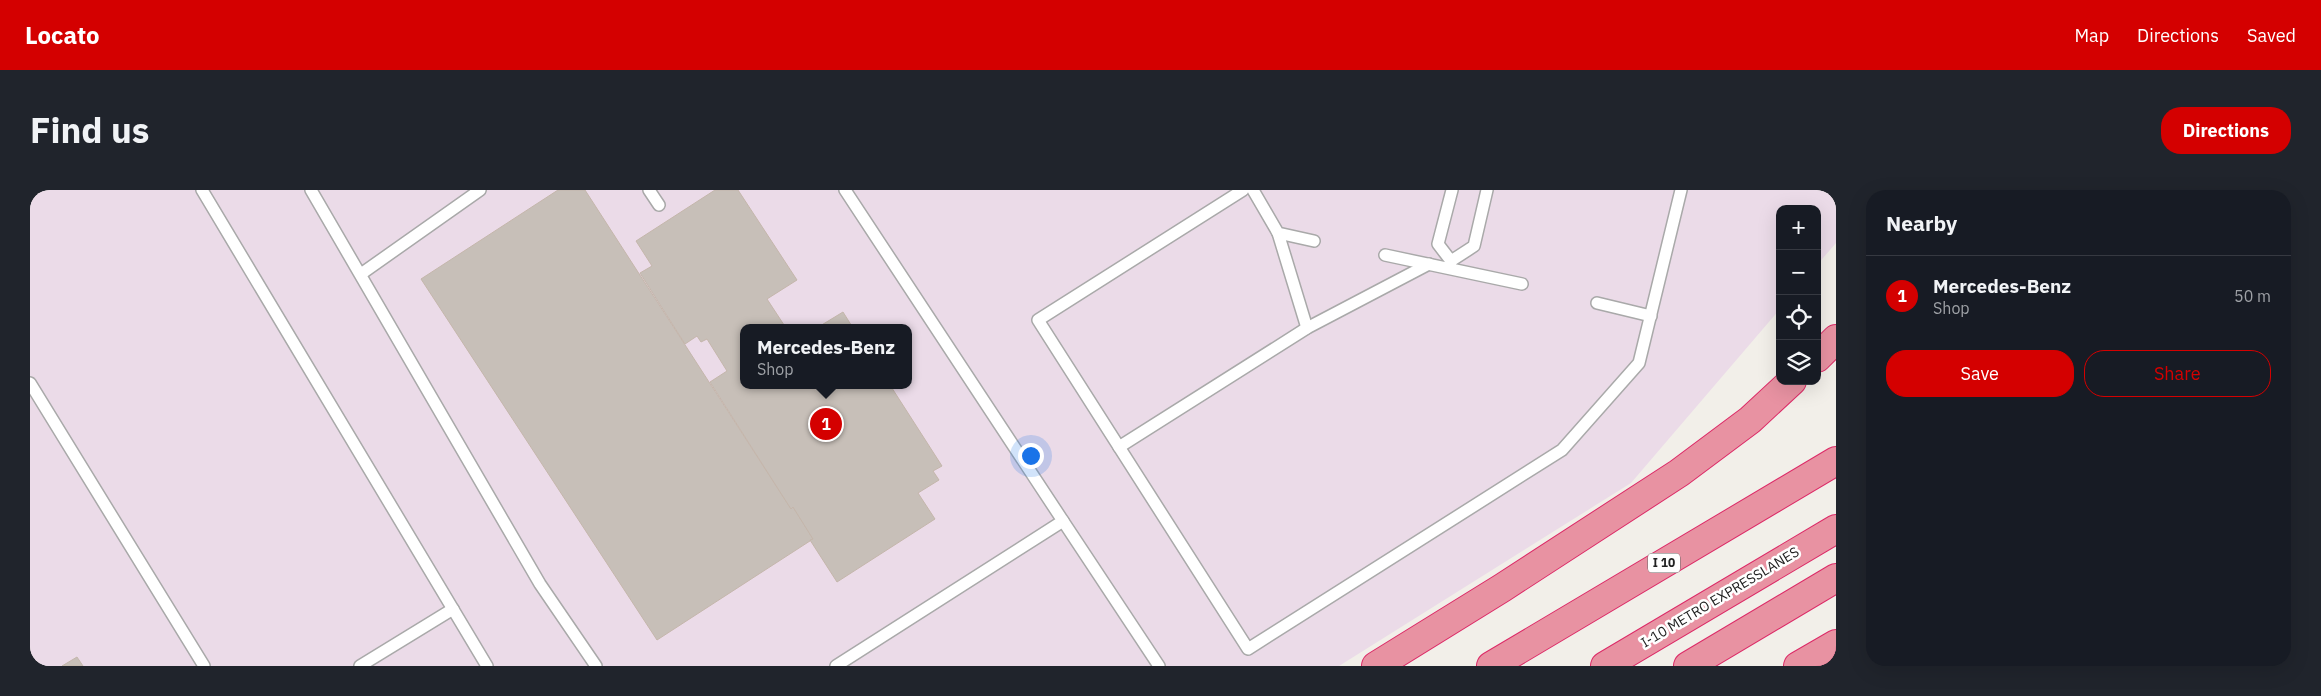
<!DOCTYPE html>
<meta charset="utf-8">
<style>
body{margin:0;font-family:"IBM Plex Sans",sans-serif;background:#20242c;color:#f1f3f6}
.controls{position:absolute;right:15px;top:15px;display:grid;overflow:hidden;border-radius:10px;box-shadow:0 5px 20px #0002}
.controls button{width:45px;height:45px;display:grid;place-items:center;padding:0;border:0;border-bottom:1px solid #363941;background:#171b24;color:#f1f3f6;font:25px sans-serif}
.you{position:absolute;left:1000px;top:265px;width:18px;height:18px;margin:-12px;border:4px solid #fff;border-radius:50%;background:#1a73e8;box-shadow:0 0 0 8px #1a73e833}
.badge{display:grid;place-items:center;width:32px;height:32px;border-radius:50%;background:#d40000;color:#fff;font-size:16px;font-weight:700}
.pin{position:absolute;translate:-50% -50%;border:2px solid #fff;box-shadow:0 1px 5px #0006}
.popup{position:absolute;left:710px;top:134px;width:172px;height:65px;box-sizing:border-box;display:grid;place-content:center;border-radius:10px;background:#171b24;filter:drop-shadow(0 1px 4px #0005);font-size:16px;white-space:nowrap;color:#9ea1a6}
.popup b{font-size:19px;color:#f1f3f6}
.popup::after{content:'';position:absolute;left:50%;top:100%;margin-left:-10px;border:10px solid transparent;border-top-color:#171b24}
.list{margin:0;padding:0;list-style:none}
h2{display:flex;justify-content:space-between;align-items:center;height:65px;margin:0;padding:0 20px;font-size:21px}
h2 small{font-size:16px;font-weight:400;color:#9ea1a6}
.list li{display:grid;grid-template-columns:32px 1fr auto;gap:15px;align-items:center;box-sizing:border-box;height:80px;padding:0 20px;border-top:1px solid #363941}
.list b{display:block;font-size:19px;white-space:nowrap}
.list p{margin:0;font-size:16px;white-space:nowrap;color:#9ea1a6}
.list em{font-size:16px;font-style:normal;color:#9ea1a6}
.actions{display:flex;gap:10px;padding:15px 20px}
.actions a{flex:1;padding:11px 0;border:1px solid #d40000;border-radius:20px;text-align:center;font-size:18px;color:#d40000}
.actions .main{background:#d40000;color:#fff}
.icon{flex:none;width:28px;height:28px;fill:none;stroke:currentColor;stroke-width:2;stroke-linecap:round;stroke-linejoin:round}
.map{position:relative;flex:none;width:1806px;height:476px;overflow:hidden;border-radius:20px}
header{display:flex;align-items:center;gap:30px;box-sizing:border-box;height:70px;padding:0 25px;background:#d40000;color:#fff}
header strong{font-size:24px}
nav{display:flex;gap:28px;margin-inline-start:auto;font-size:18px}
.intro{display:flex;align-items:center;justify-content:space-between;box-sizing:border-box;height:120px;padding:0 30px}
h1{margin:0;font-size:35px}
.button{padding:12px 22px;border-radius:20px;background:#d40000;color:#fff;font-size:18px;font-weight:700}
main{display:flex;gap:30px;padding:0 30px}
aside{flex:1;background:#171b24;border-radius:20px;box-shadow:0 5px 20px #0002}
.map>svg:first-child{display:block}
.industrial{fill:#ebdbe8;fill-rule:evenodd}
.building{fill:#c7bfb8;stroke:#c4b6ab}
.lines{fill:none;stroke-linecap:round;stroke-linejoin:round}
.service-casing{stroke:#a9a9a9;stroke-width:14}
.motorway-casing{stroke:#dc2a67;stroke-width:30}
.service{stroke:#fff;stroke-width:11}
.motorway{stroke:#e892a2;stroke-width:28}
.labels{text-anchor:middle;stroke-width:5;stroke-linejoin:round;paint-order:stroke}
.shield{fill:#fff;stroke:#646464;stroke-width:1}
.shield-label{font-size:12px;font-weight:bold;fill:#222}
.street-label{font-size:14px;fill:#222;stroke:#fff}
</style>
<header>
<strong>Locato</strong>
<nav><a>Map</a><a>Directions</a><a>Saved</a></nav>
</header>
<div class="intro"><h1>Find us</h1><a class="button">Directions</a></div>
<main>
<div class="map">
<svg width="1806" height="476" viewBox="0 0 1806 476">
<rect width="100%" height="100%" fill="#f2efe9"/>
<path class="industrial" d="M0,0h1806v53l-19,22v-56h-37v100l-149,174 -292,183h-1309zM714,138h164v57h-164z"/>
<g class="building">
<polygon points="528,0 555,0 761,319 763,317 783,349 627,450 391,89"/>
<polygon points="685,0 708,0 767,90 737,109 756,138 714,138 714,195 860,195 912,276 903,281 909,290 888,303 905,329 807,392 780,350 783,349 763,317 761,319 680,192 697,181 677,149 671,152 667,146 655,154 610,83 622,76 606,51"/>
<polygon points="813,122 823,138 790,136"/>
<polygon points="47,467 53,476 32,476"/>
</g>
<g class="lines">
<defs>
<g id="service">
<polyline points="172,0 457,476"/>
<polyline points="281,0 510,394 566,476"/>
<polyline points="619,0 629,15"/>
<polyline points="1213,0 1008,130 1218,459 1532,260 1609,173 1651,0"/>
<polyline points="1223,0 1248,43 1284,51"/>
<polyline points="1248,43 1277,138"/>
<polyline points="1355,65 1492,94"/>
<polyline points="1421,71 1408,54 1422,0"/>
<polyline points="1420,78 1421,71 1444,56 1457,0"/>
<polyline points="331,84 450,0"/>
<polyline points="1567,113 1621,126"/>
<polyline points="0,193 174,476"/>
<polyline points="1089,257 1277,138 1399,74"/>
<polyline points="1033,331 1129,476"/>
<polyline points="330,476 423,419"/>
<polyline points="806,476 1033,331 815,0"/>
</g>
<g id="motorway">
<polyline points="1787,168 1806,149"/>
<polyline points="1346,476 1472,398 1649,283 1720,230 1762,191"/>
<polyline points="1461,476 1806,271"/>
<polyline points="1575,476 1806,339"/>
<polyline points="1658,476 1806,388"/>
<polyline points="1768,476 1806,454"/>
</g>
</defs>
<use href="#service" class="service-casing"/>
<use href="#motorway" class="motorway-casing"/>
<use href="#service" class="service"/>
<use href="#motorway" class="motorway"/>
</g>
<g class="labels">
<rect class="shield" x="1618" y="363.5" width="32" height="19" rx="4"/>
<g class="shield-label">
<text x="1634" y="377">I 10</text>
</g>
<g class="street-label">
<text transform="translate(1690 407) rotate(-31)" y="5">I-10 METRO EXPRESSLANES</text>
</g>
</g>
</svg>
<div class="controls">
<button>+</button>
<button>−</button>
<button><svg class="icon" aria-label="locate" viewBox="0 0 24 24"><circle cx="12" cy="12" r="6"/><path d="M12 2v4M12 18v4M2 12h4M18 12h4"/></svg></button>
<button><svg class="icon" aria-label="layers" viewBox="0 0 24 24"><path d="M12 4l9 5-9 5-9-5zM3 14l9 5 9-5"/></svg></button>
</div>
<div class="you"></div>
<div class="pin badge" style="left:796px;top:234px">1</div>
<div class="popup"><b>Mercedes-Benz</b>Shop</div>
</div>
<aside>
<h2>Nearby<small></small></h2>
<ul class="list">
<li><span class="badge">1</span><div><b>Mercedes-Benz</b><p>Shop</p></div><em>50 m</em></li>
</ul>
<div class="actions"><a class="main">Save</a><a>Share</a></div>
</aside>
</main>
